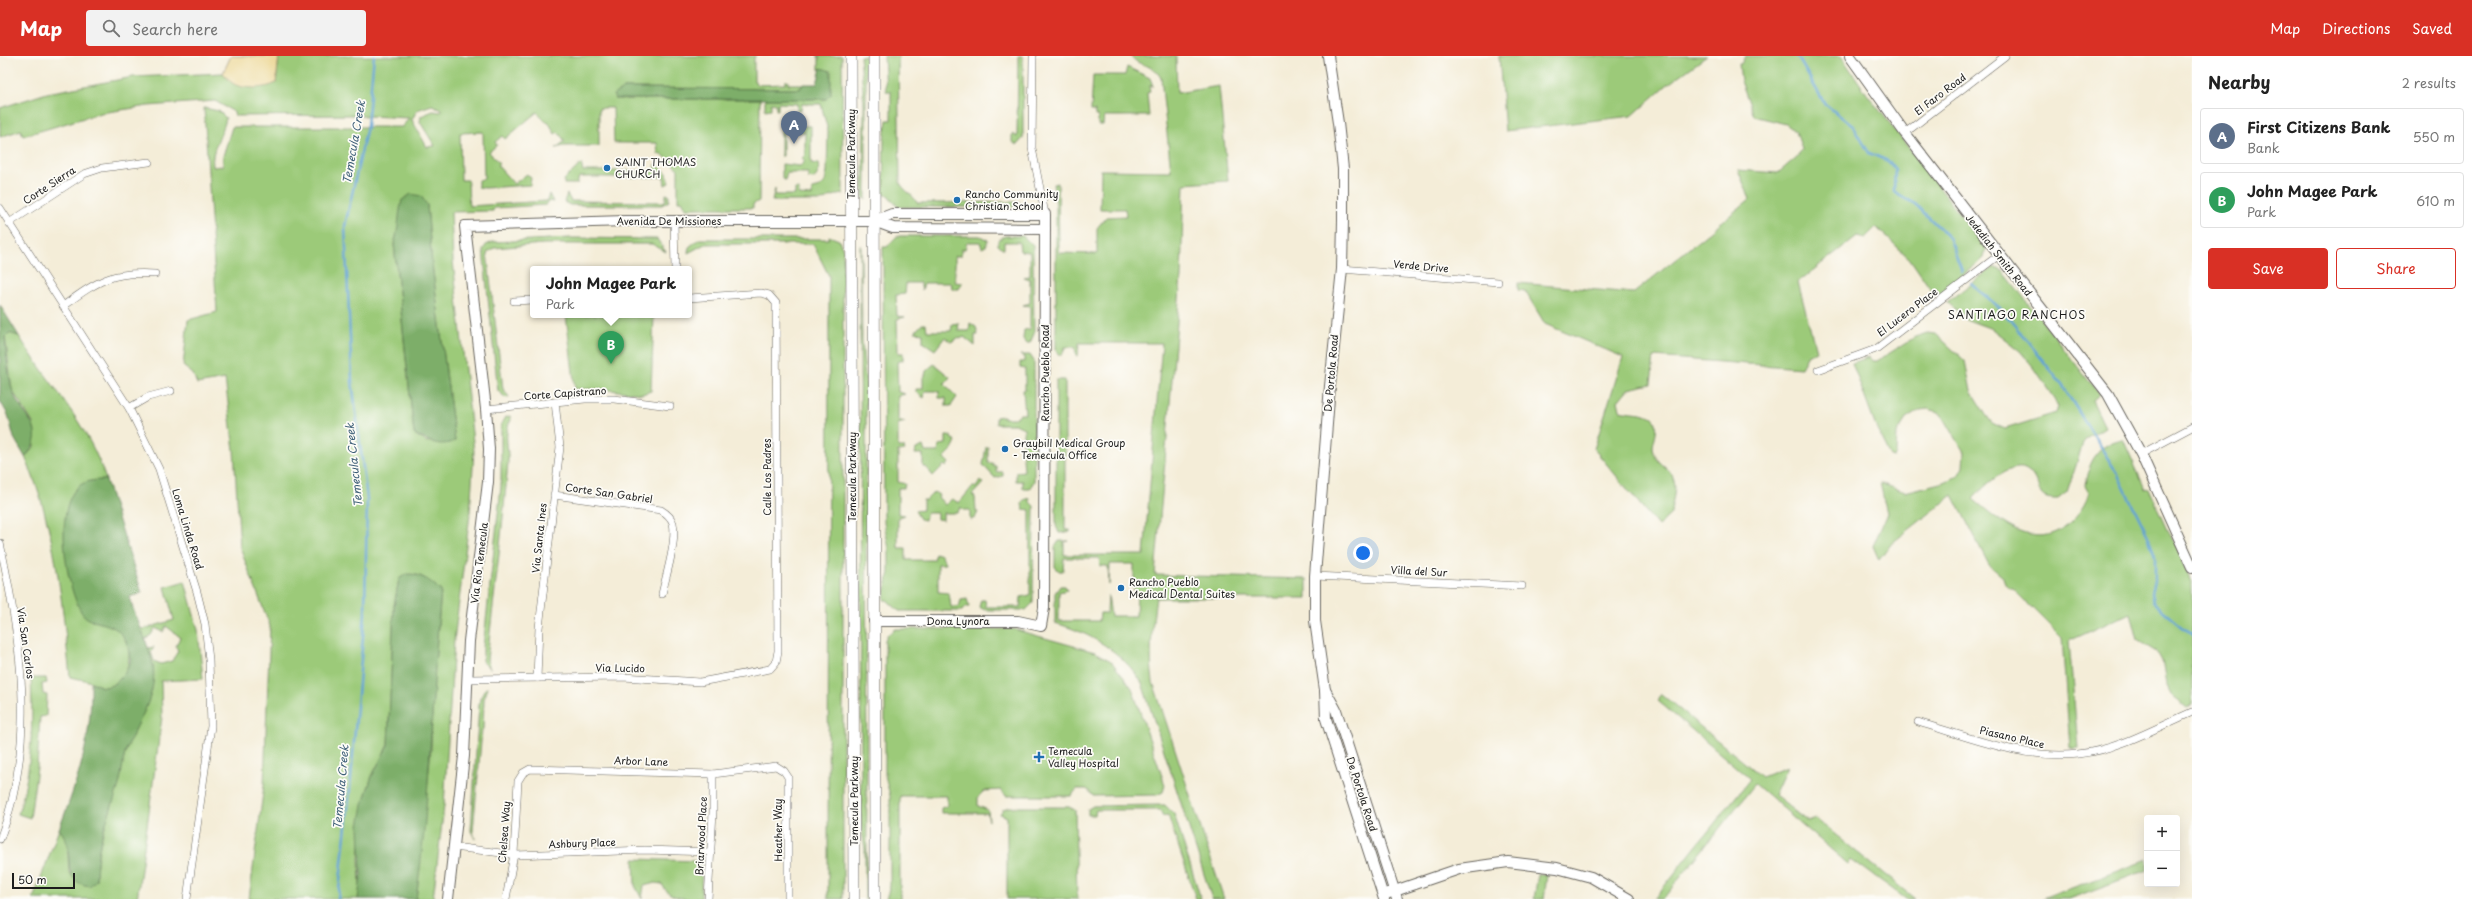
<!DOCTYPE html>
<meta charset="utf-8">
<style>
body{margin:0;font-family:"Playpen Sans",sans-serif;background:#f2f2f2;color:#222}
.controls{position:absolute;right:12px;bottom:12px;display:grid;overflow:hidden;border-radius:4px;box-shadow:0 4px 16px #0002}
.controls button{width:36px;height:36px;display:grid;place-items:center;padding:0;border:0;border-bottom:1px solid #e0e0e0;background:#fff;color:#222;font:20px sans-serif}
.scale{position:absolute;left:12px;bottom:10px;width:63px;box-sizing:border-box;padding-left:4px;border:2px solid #1c1c1c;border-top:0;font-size:11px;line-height:14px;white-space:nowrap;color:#1c1c1c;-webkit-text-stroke:3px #fdfcf7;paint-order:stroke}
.you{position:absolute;left:1363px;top:497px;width:14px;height:14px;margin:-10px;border:3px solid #fff;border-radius:50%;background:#1a73e8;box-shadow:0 0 0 6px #1a73e833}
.badge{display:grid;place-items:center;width:26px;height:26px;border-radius:50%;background:#d93025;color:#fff;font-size:13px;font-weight:700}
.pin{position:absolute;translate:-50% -33px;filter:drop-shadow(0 1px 2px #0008)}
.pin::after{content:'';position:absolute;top:21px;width:14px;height:12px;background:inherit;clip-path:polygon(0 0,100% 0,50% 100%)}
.popup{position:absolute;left:530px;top:210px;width:162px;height:52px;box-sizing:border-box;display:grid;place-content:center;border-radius:4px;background:#fff;filter:drop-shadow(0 1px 3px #0005);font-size:13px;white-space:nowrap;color:#767676}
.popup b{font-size:15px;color:#222}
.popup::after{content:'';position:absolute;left:50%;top:100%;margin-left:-8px;border:8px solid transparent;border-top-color:#fff}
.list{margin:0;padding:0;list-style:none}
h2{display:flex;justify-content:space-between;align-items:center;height:52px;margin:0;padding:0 16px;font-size:17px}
h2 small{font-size:13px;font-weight:400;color:#767676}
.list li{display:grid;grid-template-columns:26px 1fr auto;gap:12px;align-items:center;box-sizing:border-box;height:56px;margin:0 8px 8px;padding:0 8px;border:1px solid #e0e0e0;border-radius:4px}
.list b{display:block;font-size:15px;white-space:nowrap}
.list p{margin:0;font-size:13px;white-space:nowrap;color:#767676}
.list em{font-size:13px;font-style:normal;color:#767676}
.actions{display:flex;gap:8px;padding:12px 16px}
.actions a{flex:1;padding:9px 0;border:1px solid #d93025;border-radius:4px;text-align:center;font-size:14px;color:#d93025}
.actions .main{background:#d93025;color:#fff}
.icon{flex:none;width:22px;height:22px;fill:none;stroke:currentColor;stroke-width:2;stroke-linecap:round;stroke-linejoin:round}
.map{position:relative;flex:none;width:2192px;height:843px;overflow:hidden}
header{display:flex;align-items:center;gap:24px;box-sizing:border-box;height:56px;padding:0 20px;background:#d93025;color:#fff}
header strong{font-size:19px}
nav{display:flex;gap:22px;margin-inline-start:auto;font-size:14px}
.search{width:280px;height:36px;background:#f2f2f2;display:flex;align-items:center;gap:10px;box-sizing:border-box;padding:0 14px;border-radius:4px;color:#767676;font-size:15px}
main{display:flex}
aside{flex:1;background:#fff}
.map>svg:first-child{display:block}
.green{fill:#9cca79;stroke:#5c734a;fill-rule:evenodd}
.forest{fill:#7dae69;stroke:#4c6542}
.sand{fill:#eeda9e;stroke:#857b5d}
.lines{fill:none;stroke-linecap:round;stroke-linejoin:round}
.stream{stroke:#61a2d4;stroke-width:2.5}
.street-casing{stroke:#68655e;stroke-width:8}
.secondary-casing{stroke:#68655e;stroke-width:12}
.primary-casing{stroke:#68655e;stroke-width:12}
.street{stroke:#fff;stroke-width:7}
.secondary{stroke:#fff;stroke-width:10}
.primary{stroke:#fff;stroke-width:11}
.poi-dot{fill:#1f6fb2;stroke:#fdfcf7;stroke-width:1.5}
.labels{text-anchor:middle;stroke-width:3.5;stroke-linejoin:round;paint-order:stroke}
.street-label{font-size:10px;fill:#1c1c1c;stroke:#fdfcf7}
.poi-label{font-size:10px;fill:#1c1c1c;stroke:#fdfcf7;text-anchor:start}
.water-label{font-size:11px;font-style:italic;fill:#3e5f78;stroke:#fdfcf7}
.neighbourhood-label{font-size:11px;letter-spacing:1px;fill:#1c1c1c;stroke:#fdfcf7}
</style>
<header>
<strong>Map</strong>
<div class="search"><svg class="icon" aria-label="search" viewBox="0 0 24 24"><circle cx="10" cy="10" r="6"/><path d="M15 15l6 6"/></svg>Search here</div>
<nav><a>Map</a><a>Directions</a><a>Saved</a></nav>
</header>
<main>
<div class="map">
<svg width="2192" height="843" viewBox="0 0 2192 843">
<rect width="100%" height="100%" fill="#fdfcf7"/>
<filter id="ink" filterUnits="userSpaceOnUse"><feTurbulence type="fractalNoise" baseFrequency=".025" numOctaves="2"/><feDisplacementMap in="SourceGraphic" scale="8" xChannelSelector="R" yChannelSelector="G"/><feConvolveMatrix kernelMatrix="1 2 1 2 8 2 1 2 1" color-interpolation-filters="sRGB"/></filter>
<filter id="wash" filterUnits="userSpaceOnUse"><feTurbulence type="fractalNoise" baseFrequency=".012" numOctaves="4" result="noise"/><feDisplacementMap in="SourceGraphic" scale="16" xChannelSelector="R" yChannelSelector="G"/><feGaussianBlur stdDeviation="0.9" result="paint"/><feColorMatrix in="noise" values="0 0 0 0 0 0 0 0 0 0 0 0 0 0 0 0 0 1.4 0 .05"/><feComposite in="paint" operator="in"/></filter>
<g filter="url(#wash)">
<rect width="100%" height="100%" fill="#f4edd8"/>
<g class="green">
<path d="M279,0h477l-2,2v23l2,1v3l29,-1v-3h3v3h15l-3,5 -176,-1 -9,11h145l-1,102 -6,3v4h-67l-4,-7h-4v-32l-16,-15h-4l-1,-11h-43l-1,-35h-14v38h-35l-8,2 9,-7 -7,-9 -3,2 -7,-13 -2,1 -9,-10 -32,27 -3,-3 -7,6 2,3 -8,7 10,11 -2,2 17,19 13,-10 4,4 -1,7 -45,3 -7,-1v-7l6,-1 -1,-47 -23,1 1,47h7l1,26 78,-5 2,-7 4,8 -4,-1 -3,4 -52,3 -1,3 -42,1 2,49 21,190 -4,63 -16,127 -10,165 -11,93h-17l15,-150 2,-64 8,-94c-14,-11 -26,-24 -42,-12l-5,27 -6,139 -16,31 -8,24 -5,58 1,32 -2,9h-109l15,-114 6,-159 -30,-78 -6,-98 -9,-71 -28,5 -4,-10 -10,-8 5,-46 29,-8 -13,-204 15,3 7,7c-3,18 -16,30 -13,49l10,-1v-10l9,-29h170l7,-9 -59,-3 -115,1 -1,-4 -19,-11 -67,5 -47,7 -78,23 -2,-6 -21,7v-29l47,-15 86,-16 90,-4 3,3 50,7zM432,49l9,4v3l-8,-1 -12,5 -1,6 15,24 -8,1 -15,-27 5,-10zM427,149l5,59 23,177 -28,1 -13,-8 -20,-190 4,-13z"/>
<polygon points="817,0 842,0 843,138 832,140 822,145 772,145 775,133 775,139 795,139 795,133 799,133 799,139 812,140 812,133 820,131 825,126 827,116 828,75 821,48 802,48 801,54 797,54 797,48 778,47 778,54 776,54 776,48 771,47 771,53 765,54 765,43 826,43 821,12 819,14 819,1"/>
<polygon points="860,0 866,0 866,144 863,141 864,49"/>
<path d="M884,0h14l2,127c5,9 13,11 17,20l103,-1 -5,5h-117l-10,-12h-5l1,-56 3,-19h4v-28l-5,-1z"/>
<polygon points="1018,0 1023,0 1023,82 1017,89 1012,86 1012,78 1017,81"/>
<path d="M1131,0h45l1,37 42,-7 9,95 -44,3 -3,93 -26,298 152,4v19h-151c-4,27 -7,57 -3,84l71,217h-12l-70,-216c-19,-31 -52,-50 -87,-60v-30l5,-7h5l2,4 -8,2v29h40l1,-8h7l1,-18 3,21h25l1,-24 -3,-1v-27h-24l-1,21 -1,-19h-8l-1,-8h-35l-1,13h-4l-4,-4v-20l4,-6h10l-5,1v13h80l18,-212h-83l-1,13 -2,-1 -1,-8h-10l-3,8h-3l-3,-5v-145l-3,-21 5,-1 1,70 38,1v-26l9,-11 20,-1 -1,-7h-25l1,-39 70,1 -10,-93c-9,-16 -22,-10 -30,-22z"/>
<polygon points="1499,0 1707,0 1667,29 1632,60 1505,75"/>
<path d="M1745,0h96l26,38 119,154 -2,10 -48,39 -26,-38 -34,-32 -11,11 -8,-2 -59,46 18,69 -8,4 -7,13 -147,-11 -3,27 -23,5 -10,12 2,9c10,3 25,1 33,8 8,8 0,21 0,30 1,16 18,18 21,32 3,11 -3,23 -3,34l-13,12 -64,-77 29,-92 -78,-33 -20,-33 -7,-1v-7l116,10 116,-94 -12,-29 40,3 20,-17 4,-7 -6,-17 -10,-8 -32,-8 -13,-35 -2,-17h2z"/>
<polygon points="1127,11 1150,22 1153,30 1149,30 1150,36 1147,37 1149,60 1104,60 1103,69 1098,69 1098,60 1095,60 1095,55 1091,55 1093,19 1125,19"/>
<path d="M781,70h30v37l7,1c2,5 0,12 -5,15l-5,-1v-5h-21l-2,7 -3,-1v-15l18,2 5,-5 -3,-3 3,-3v-23h-22v24h-2z"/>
<polygon points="581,108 583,115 655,115 656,108 667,117 669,127 665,129 664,121 579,121 577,128 564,128 564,124"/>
<polygon points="567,138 571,145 663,146 666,144 666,138 669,139 669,145 662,149 570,149 564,146"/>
<polygon points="829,180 839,184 843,194 843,843 828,843 829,220 813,188 705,188 688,197 689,191 699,183 829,183"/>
<polygon points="897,180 980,180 988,184 986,190 982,192 980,186 967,186 965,193 962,193 961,200 955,200 955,226 962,227 959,233 952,233 951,227 924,227 922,234 920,227 906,227 905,238 896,239 897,260 905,261 897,263 898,297 903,297 903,304 897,306 898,336 905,338 898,340 898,364 905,366 898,368 898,391 904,391 905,394 898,395 898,426 905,428 904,432 898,432 898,458 905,459 898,461 898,492 906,492 906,504 934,504 935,497 942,499 945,508 938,508 938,536 949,537 951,551 959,551 961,544 967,543 969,551 965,551 962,555 899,555 887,544 884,544 889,516 889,493 884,466 883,191 887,191"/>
<polygon points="1005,180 1023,180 1033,190 1034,278 1030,287 1026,287 1023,283 1024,274 1030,273 1030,250 1023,249 1030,247 1030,223 1023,221 1030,220 1030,196 1020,195 1019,186 1004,186 1004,193 1002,193 998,189 998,184"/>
<polygon points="571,182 657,183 666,196 652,188 544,188 494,192 487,197 503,333 509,341 506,342 498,335 483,194 486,189 493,186"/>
<polygon points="861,189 862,284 866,329 867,843 865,843 865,793 861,769 860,190"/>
<path d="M1993,211l10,4 96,123 -7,6 13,27 -21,13 -17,52 -9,7c-23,1 -16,-11 -26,-24 -15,-22 -49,12 -59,24 28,23 62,55 96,24 9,-8 18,-20 20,-31l-4,-7c3,-23 14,-42 38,-46l22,50 4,-1 43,95v123l-5,2 -16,-13 -5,-10 -4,-25 -4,-7 -21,-13 -7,-27 -61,28 9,106 -8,1 -8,-110 -49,-49h-4l-4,-5 -2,-7 -14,-12 -36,-70 -61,48 -13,17 -6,-14 14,-33 -7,-30 25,9 39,-10 14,-6 5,-9 1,-15 -20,-34 -5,-6 -11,-3 -8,1 -14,9 -9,14 -1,21 -2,3 -4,-1 -13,-26 -25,-67 17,-6 3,4h5l38,-24 12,-4 9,1 29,27 6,30 15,24 6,8 13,6 51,-16 2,-6 -2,-7 -21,-31 -15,-18 -28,-22 -24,-9 -21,-18z"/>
<polygon points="566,259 654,259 651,335 642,338 602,333 575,333"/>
<polygon points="958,267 959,275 969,275 970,267 976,271 978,279 975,279 975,290 964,281 960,283 958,282 951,286 945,281 935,294 923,286 923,277 915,276 922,268 926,268 927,275 951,275 952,268"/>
<path d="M9,277l10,3c29,47 71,90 87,144l-16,1 2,140c9,1 18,3 26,9 19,14 13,59 -15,57 -4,-1 -8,-4 -12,-5 -7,-3 -14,-3 -21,-5 -8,-75 -14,-150 -45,-220l9,-10 -1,-24 -21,-33 -7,-54z"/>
<polygon points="1020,299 1030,299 1034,305 1034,425 1030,432 1023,432 1023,425 1016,425 1016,416 1024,415 1022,388 1024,387 1024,372 1015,368 996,368 996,361 1004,360 1004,362 1015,362 1020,358 1025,358 1023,334 1025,334 1025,313 1020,312 1020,306 1024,306 1024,301"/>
<polygon points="934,308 950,321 944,328 957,341 951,350 946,350 946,342 939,342 939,335 925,335 924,342 916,336 916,333 923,333 923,321 925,320 926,315"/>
<polygon points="1056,324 1065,324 1065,474 1070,474 1070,476 1059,477 1056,470"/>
<path d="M510,360l1,4c-8,12 -2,29 -3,42 -5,66 -14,132 -21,198l3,9 -7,-7v-15l18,-160v-62l5,-8z"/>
<polygon points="946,380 951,380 951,382 956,385 952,394 944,402 949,407 946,411 944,409 933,420 926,411 923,411 923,398 915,398 916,393 923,390 925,396 938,396 939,389 946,388"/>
<polygon points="986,391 988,391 988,407 993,407 993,410 996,410 996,416 1003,416 1003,420 995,422 983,409"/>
<polygon points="981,425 983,427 972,439 975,441 976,456 978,456 975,462 970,464 970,454 963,454 961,451 957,457 943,457 943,464 937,463 937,457 926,457 925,464 920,463 915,455 923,454 923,444 926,444 934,436 939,439 938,441 945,449 952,443 959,447 973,430 975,432"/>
<polygon points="1030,442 1030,446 1034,450 1033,547 1026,554 985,554 979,551 981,544 985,544 986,551 1020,551 1021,541 1030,539 1030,454 1023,453 1022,448 1024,444"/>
<path d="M185,525l13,49 5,49 -42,2 1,36 -3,22 -22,160h-104l26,-70 8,9 2,35 27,7c0,-35 12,-62 22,-94 4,-12 4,-24 8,-36 10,-26 30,-53 27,-83 -1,-12 -9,-25 -13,-37l34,-10 -9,-33zM166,570l14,11 -4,9 2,5 -6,10 -11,3 -7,-3 -3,-9 3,-5 -6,1 -3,-9 6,-4 4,-7 8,4z"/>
<polygon points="896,573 1013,573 1095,596 1111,605 1132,632 1165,729 1163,736 1157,739 1093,740 1087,733 1077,733 1071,740 1006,740 1001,734 984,735 978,741 978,750 988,754 989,765 987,757 941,757 941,752 947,750 947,740 900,740 900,843 886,843 890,830 890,740 885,719 885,584 887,579"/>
<path d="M31,622h15l1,5 -5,1 1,10 4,1 -1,21 -6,1 -3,51 -7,50 -12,-4c14,-44 15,-90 13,-136z"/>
<polygon points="486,632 488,632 484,643 483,673 482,674 473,775 475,783 471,775 479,649 480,642"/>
<polygon points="1661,638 1762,721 1787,711 1774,739 1808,766 1816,763 1915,843 1906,843 1851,803 1848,808 1755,728 1663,843 1654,843 1750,723 1658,645"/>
<polygon points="1165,749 1174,758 1201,843 1196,843 1168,759 1163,760 1160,754 1096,754 1095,759 1088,759 1088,753 1093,750"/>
<polygon points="1009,751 1069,751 1075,754 1077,843 1007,843 1007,761 1000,758 1003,753"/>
<path d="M634,803l64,2 4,6 -1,32c-18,0 -32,0 -39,-15l-7,-1 -11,3 -2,13 -7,-13z"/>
<polygon points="2147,804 2147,814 2069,843 2042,843"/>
<polygon points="1538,818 1547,819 1544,843 1534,843"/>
</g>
<g class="forest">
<polygon points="821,12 831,15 831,38 826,43 615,43 613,39 624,32 800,33 803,28 817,28"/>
<path d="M411,138l10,2 6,9 5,59 23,177c-16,7 -26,0 -41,-7l-20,-190c5,-15 4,-29 8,-44z"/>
<path d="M0,249l19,31 -10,-3 -4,4c1,17 3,35 7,52 7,27 40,39 13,68l-11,-19 -6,-23 -8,-14z"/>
<path d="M106,424l36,113 -13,4c7,21 20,48 24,69 5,31 -18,59 -28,87 -3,11 -3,22 -6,32 -11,35 -23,57 -23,95l-6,6c-35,-5 -10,-34 -31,-57 20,-52 33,-90 32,-147 4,1 8,4 11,5 13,1 25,-14 28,-25 1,-4 -2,-13 -3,-18 -10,-27 -35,-16 -45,-31 -16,-24 -29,-105 -4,-126 7,-7 19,-7 28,-7z"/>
<path d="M406,518c15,0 24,6 35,17 -10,102 -10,206 -25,308h-58l3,-24 -2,-49 5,-26 8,-24 16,-31 6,-139 5,-27z"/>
</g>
<path class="sand" d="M231,0h48l-3,27c-9,6 -34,7 -44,0 -3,-3 -6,-7 -9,-10z"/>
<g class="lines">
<g class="stream">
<polyline points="1797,0 1825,48 1854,71 1869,97 1888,105 1895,113 1894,135 1900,140 1915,148 1949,181 1962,215"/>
<polyline points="1971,228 2000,252 2030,288 2062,329 2117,417 2149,482 2155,500 2155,519 2151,537 2153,546 2192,579"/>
<polyline points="338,843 350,733 365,557 367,443 352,325 345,170 367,70 374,0"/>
</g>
</g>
</g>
<g filter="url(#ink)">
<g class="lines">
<defs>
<g id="street">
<polyline points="1033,0 1032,92 1045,158"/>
<polyline points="1905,77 2005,0"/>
<polyline points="0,152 129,352 159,413 197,536 205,568 209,604 211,670 187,843"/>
<polyline points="674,165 675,213"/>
<polyline points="9,167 84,118 102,112 149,106"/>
<polyline points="1342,213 1498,226"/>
<polyline points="514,245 533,244"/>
<path d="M63,250c35,-25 48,-35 92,-32"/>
<polyline points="1818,314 1876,293 1999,199"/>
<polyline points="129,352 148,341 171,335"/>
<polyline points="486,353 585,343 614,343 670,350"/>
<polyline points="2141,398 2192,371"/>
<path d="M554,439l107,15c5,3 10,7 12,13 4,18 -7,53 -11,71"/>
<path d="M0,487c21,97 37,201 0,296"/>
<polyline points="1315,520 1522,530"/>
<polyline points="537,622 539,572 560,391 555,346"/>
<polyline points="467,623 623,621 700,626 770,613 776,606 778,595 776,247 769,239 761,237 689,242"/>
<path d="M1918,666c51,15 106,38 160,32 40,-4 78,-26 114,-42"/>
<polyline points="454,791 517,799 645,794 711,796"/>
<polyline points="506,843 514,798 518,725 523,717 530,713 713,718 776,710 784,715 788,721 788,843"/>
<polyline points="708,843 713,756 713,718"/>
</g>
<g id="secondary">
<polyline points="1328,0 1338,67 1343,113 1343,164 1342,213 1330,330 1315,520 1315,565 1325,634 1326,663 1384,843"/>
<polyline points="1850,0 1905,77 2108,338 2141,398 2192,511"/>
<polyline points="874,165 893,172 1045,173"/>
<polyline points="1325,634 1336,654 1397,843"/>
<polyline points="1383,839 1459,813 1508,806 1557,812 1591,821 1629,843"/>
<polyline points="448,843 464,700 469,585 488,426 489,393 486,353 465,170 625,165 874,165 892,158 1045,158 1044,552 1041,570 1018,565 874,565"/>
</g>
<g id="primary">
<polyline points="851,0 854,843"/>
<polyline points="874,0 875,843"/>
</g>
</defs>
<use href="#street" class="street-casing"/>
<use href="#secondary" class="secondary-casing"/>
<use href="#primary" class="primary-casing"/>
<use href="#street" class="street"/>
<use href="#secondary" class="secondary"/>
<use href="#primary" class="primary"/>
</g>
</g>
<g class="poi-dot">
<circle cx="607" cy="112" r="4"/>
<circle cx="957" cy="144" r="4"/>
<circle cx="1005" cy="393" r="4"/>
<circle cx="1121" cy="532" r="4"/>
<path d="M1037 695h4v4h4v4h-4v4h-4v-4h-4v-4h4z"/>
</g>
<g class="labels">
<g class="street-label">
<text transform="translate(1940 38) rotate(-37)" y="4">El Faro Road</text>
<text transform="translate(851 98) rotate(-90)" y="4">Temecula Parkway</text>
<text transform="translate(49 129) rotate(-33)" y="4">Corte Sierra</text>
<text x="669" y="169">Avenida De Missiones</text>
<text transform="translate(1999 199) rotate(52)" y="4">Jedediah Smith Road</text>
<text transform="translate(1421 210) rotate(5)" y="4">Verde Drive</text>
<text transform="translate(1907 256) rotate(-37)" y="4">El Lucero Place</text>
<text transform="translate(1045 317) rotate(-90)" y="4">Rancho Pueblo Road</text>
<text transform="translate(1331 317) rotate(-85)" y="4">De Portola Road</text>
<text transform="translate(565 337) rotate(-4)" y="4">Corte Capistrano</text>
<text transform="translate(767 421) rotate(-90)" y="4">Calle Los Padres</text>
<text transform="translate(852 421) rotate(-90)" y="4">Temecula Parkway</text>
<text transform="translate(609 437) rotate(8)" y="4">Corte San Gabriel</text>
<text transform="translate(188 473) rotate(73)" y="4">Loma Linda Road</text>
<text transform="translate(539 482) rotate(-84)" y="4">Via Santa Ines</text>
<text transform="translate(479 507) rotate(-83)" y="4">Via Rio Temecula</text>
<text transform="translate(1419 515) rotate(3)" y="4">Villa del Sur</text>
<text x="958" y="569">Dona Lynora</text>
<text transform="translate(26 587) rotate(82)" y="4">Via San Carlos</text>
<text transform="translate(620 612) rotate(1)" y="4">Via Lucido</text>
<text transform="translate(2012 681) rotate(13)" y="4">Piasano Place</text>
<text transform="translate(641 705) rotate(2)" y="4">Arbor Lane</text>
<text transform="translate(1362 738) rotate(72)" y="4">De Portola Road</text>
<text transform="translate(854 745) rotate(-90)" y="4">Temecula Parkway</text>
<text transform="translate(778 774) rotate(-90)" y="4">Heather Way</text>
<text transform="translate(504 776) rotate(-86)" y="4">Chelsea Way</text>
<text transform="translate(701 780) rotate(-87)" y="4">Briarwood Place</text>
<text transform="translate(582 787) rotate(-2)" y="4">Ashbury Place</text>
</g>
<g class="poi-label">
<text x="615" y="110">SAINT THOMAS<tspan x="615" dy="12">CHURCH</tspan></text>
<text x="965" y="142">Rancho Community<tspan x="965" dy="12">Christian School</tspan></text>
<text x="1013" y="391">Graybill Medical Group<tspan x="1013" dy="12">- Temecula Office</tspan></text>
<text x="1129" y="530">Rancho Pueblo<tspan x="1129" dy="12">Medical Dental Suites</tspan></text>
<text x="1048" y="699">Temecula<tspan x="1048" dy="12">Valley Hospital</tspan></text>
</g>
<g class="water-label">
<text transform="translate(354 86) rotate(-80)" y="4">Temecula Creek</text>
<text transform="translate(354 409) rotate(-96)" y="4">Temecula Creek</text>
<text transform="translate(341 731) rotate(-85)" y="4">Temecula Creek</text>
</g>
<g class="neighbourhood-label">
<text x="2017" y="263">SANTIAGO RANCHOS</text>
</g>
</g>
</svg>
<div class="controls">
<button>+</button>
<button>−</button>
</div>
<div class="scale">50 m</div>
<div class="you"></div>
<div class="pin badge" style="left:794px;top:88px;background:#5c6f8a">A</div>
<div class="pin badge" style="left:611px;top:308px;background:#2e9e5b">B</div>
<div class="popup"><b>John Magee Park</b>Park</div>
</div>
<aside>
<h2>Nearby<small>2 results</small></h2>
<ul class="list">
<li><span class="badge" style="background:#5c6f8a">A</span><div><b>First Citizens Bank</b><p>Bank</p></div><em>550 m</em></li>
<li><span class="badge" style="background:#2e9e5b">B</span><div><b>John Magee Park</b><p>Park</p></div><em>610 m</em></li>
</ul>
<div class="actions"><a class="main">Save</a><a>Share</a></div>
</aside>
</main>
